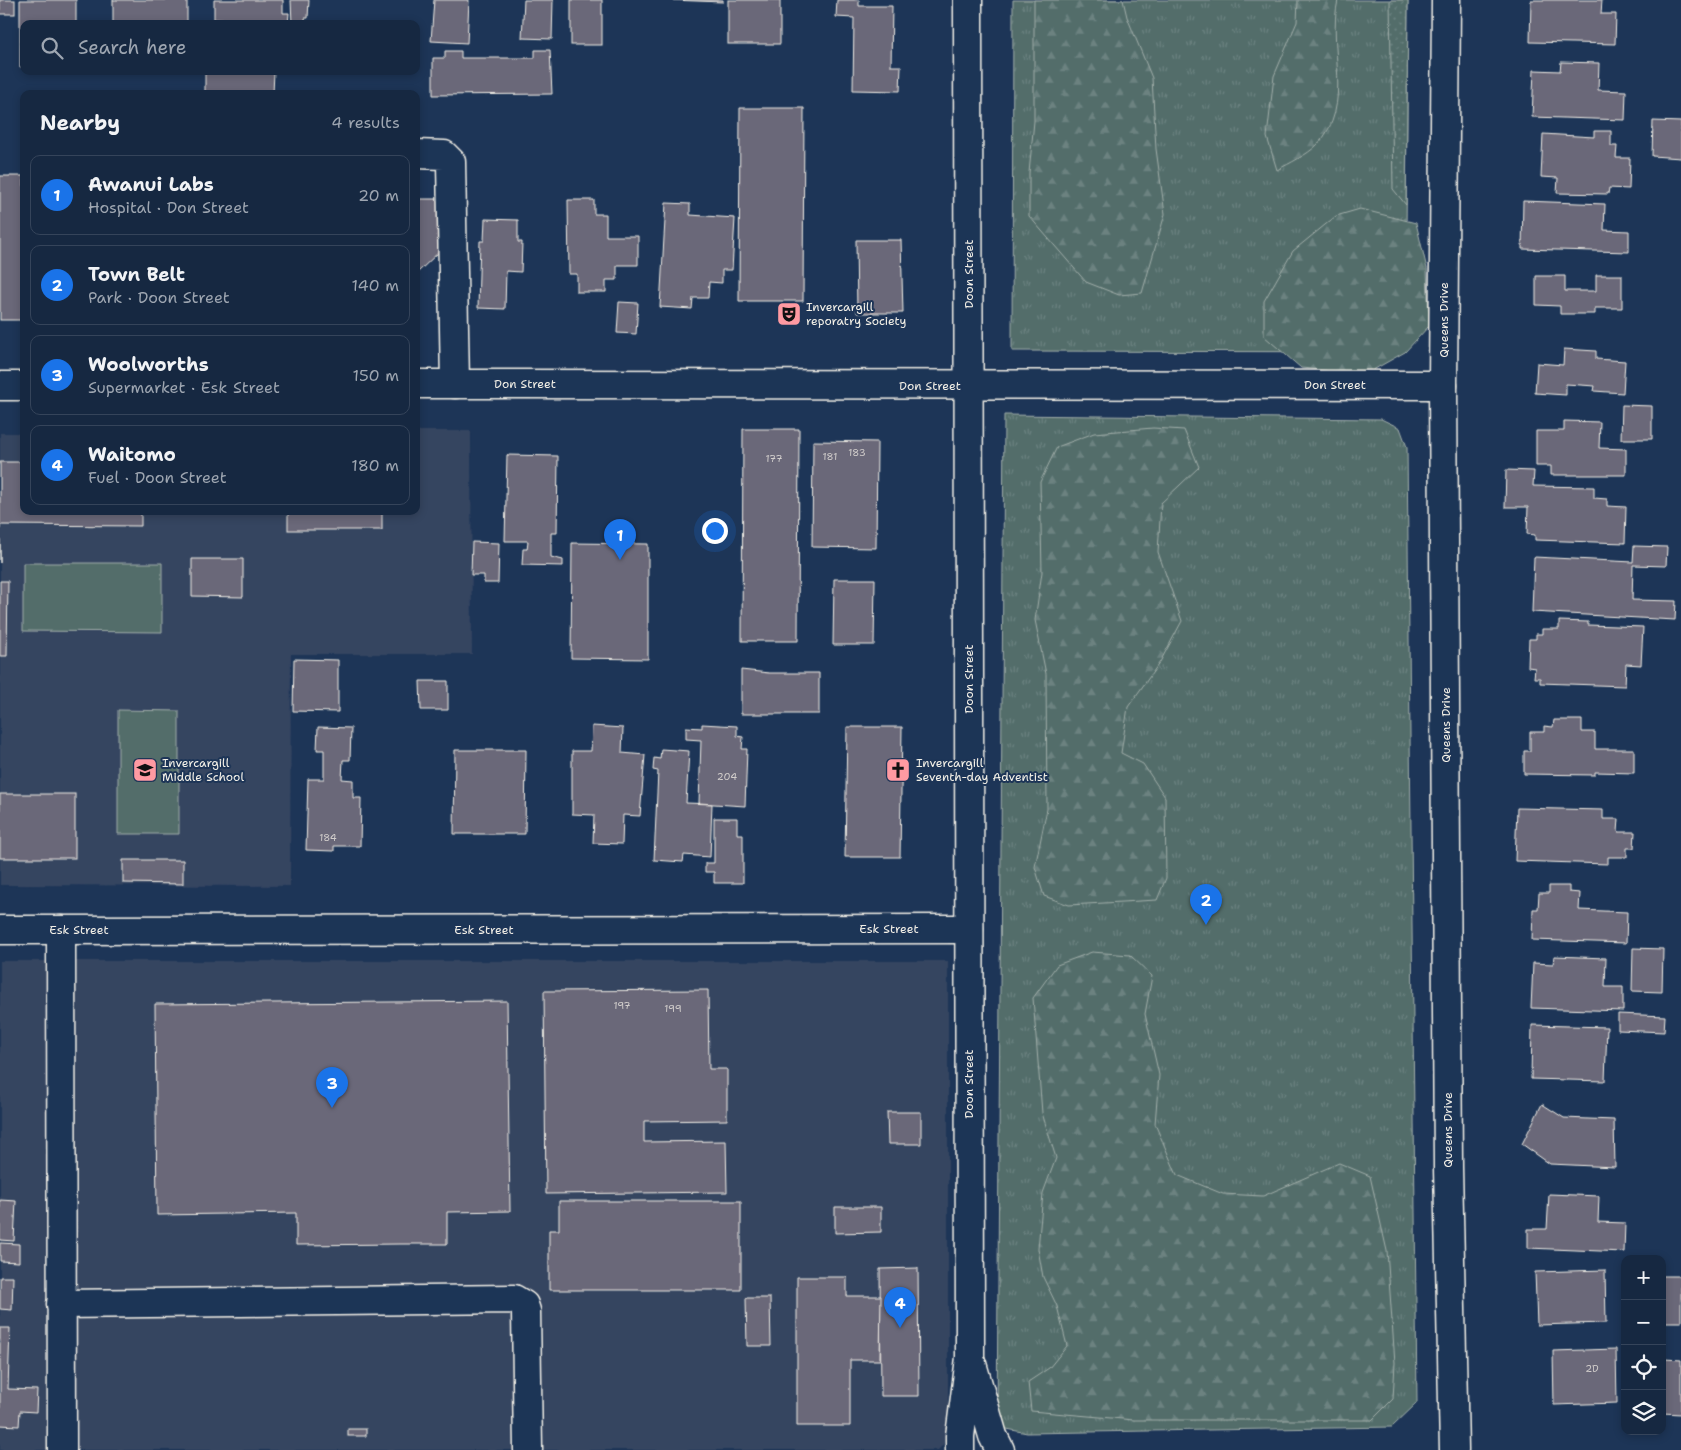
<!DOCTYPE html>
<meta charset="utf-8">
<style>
body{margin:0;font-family:"Shantell Sans",sans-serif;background:#23344c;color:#f1f3f6}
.controls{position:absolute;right:15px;bottom:15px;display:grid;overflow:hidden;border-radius:10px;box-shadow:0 2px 8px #0003}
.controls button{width:45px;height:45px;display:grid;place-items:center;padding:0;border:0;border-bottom:1px solid #35445a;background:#162841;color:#f1f3f6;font:25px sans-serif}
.you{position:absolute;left:714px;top:530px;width:18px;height:18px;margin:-12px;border:4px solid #fff;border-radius:50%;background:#1a73e8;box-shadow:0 0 0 8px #1a73e833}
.badge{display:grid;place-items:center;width:32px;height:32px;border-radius:50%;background:#1a73e8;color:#fff;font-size:16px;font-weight:700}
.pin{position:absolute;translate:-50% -41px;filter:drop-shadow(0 1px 2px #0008)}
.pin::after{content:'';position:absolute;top:26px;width:18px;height:15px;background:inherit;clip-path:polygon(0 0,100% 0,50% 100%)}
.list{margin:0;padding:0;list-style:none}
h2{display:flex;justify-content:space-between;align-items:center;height:65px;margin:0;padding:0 20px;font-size:21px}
h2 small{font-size:16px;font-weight:400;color:#9ea6b1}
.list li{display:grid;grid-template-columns:32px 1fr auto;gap:15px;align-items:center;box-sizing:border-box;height:80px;margin:0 10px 10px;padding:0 10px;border:1px solid #35445a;border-radius:10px}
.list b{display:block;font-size:19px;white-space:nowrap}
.list p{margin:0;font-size:16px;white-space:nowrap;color:#9ea6b1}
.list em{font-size:16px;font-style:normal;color:#9ea6b1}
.icon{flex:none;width:28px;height:28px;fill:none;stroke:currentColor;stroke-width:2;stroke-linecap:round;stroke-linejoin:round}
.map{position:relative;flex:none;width:1681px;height:1450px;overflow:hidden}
.search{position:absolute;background:#162841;box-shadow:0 2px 8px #0003;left:20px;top:20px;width:400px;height:55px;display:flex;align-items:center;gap:12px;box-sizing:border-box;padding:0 18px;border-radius:10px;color:#9ea6b1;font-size:19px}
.panel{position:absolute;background:#162841;box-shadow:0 2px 8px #0003;left:20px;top:90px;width:400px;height:425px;border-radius:10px}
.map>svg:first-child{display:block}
.built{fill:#344461}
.grass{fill:url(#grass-tufts);stroke:#a3afaa}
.forest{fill:url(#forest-firs);stroke:#a3afaa}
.garden{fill:url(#garden-dots);stroke:#a3afaa}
.pitch{fill:#526d6b;stroke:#a3afaa}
.building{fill:#6b6779;stroke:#f4f1e8}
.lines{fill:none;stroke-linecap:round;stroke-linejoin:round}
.minor-casing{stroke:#f4f1e8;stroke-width:31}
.major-casing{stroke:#f4f1e8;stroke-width:31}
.minor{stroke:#1d3557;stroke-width:28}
.major{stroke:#1d3557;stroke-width:28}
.labels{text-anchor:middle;stroke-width:4;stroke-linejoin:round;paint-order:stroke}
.number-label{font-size:10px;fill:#d2cecc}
.street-label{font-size:12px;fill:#f4f1e8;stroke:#1d3557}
.poi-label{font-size:12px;fill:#f4f1e8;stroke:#1d3557;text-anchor:start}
</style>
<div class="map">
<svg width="1681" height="1450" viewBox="0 0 1681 1450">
<defs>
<pattern id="grass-tufts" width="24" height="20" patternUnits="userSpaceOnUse" patternTransform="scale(1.25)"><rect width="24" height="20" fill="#526d6b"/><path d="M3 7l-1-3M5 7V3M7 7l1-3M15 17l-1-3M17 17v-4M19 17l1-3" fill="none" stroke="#6c8280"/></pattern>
<pattern id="forest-firs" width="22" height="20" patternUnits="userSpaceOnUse" patternTransform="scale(1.25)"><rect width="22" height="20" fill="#526d6b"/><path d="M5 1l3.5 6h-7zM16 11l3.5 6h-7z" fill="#6c8280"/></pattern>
<pattern id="garden-dots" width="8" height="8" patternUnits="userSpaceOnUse" patternTransform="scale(1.25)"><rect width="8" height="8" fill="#526d6b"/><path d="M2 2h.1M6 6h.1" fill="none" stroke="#6c8280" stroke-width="1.8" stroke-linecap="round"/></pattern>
</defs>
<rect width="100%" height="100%" fill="#1d3557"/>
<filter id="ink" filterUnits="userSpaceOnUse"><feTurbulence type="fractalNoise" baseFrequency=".02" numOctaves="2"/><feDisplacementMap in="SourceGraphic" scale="10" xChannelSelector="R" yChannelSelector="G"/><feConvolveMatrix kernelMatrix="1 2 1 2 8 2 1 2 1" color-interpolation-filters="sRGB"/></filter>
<g filter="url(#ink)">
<g class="built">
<polygon points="416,431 471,431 472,654 291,654 290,886 0,885 0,433 24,433 24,511 416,511"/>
<polygon points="0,961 948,961 948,1432 944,1444 938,1450 0,1450"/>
</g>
<g class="grass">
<polygon points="1013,0 1408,0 1405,352 1012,351"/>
<polygon points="1004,415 1381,419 1400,428 1407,447 1417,1403 1392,1427 1027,1433 997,1427"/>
</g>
<g class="forest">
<polygon points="1034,0 1123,0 1127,17 1152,78 1156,149 1165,214 1142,293 1119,295 1086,282 1029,216 1029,173 1034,121"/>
<path d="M1298,0h40c-11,47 17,106 -21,145 -10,10 -27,18 -40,25l-10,-33 7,-61 23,-54z"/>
<polygon points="1360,209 1416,223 1427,269 1429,326 1405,352 1366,374 1301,368 1264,336 1264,301 1293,251 1336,216"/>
<polygon points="1153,428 1184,430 1199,467 1161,503 1158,552 1182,621 1160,662 1128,707 1121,753 1143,764 1165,797 1166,878 1157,900 1069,905 1044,896 1035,867 1047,809 1046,674 1035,620 1042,572 1040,482 1057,447 1094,433"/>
<polygon points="1092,952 1130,955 1152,976 1145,1014 1159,1075 1155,1124 1177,1175 1223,1194 1263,1196 1339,1163 1370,1176 1387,1251 1395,1363 1393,1399 1372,1420 1134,1420 1031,1411 1028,1382 1049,1368 1067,1346 1057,1306 1043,1277 1038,1249 1043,1193 1056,1158 1042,1113 1033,998 1057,965"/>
</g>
<polygon class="garden" points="1390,0 1408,0 1406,205 1393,189"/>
<g class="pitch">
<polygon points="23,563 162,563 162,632 23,631"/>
<polygon points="118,710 179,711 179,834 118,834"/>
</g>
<g class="building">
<rect x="0" y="0" width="15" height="14"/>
<polygon points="20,0 76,0 76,24 24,24 24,67 20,67"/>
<rect x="113" y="0" width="74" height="24"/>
<polygon points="214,0 283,0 283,13 289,13 288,24 234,24 234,20 214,19"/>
<polygon points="291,0 309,0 308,18 305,18 305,24 292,24"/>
<polygon points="434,0 469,0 467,43 431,41"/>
<polygon points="524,0 553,0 552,39 522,38"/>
<rect x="571" y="0" width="31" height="45"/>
<polygon points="670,0 723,0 723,2"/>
<rect x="728" y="0" width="52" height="44"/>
<polygon points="837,0 859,0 859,6 892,6 891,66 901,66 900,91 853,90 854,18 836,17"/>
<polygon points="1531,0 1602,0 1601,14 1616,14 1615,44 1530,42"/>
<polygon points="535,50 550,50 552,94 433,95 433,58 445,58 445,51 461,51 461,58 535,58"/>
<polygon points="1561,62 1599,63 1598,90 1626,91 1625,120 1532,117 1534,70 1560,71"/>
<polygon points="205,71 274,71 273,94 205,94"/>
<polygon points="740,108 804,108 803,301 739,301"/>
<polygon points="1653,121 1681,122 1681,158 1652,156"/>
<polygon points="1594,131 1611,131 1611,146 1617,146 1616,158 1630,158 1629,189 1609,188 1608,194 1557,193 1558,178 1541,177 1543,134 1594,137"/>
<rect x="0" y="176" width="24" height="144"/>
<polygon points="416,199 441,199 442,249 416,274"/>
<polygon points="568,200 594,200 594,214 606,214 606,236 638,236 638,265 617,265 617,280 606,280 606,292 577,292 577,274 569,274"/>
<polygon points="1523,201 1605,204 1604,230 1629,231 1629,252 1522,249"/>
<polygon points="666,203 690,204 690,215 735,218 732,270 722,270 722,283 709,282 708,298 693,298 692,309 660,307"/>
<polygon points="485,219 518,220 518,242 522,242 521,272 506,271 505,309 478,308 480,241 484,241"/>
<polygon points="856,240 901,240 903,313 857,313"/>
<polygon points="1596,275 1622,275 1622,308 1595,308 1595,314 1560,314 1560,306 1536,305 1536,276 1565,276 1565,291 1596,291"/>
<polygon points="416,292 417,296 417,340 416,340"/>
<polygon points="619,302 638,303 636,334 617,333"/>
<polygon points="1564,349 1596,351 1596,359 1625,361 1623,393 1594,391 1595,386 1566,384 1566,395 1535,393 1537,363 1563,365"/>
<polygon points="1622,405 1652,406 1652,439 1621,439"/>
<polygon points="1564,421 1600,422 1599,448 1626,449 1626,475 1551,475 1551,466 1536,466 1536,431 1564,431"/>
<polygon points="743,429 799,429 798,641 742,641"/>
<polygon points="813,441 877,442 876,548 812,547"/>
<polygon points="507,455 558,456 557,533 551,533 551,557 563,560 563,566 522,565 523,549 527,549 528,541 505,541"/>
<polygon points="0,462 24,462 24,511 141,511 141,526 0,525 0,563"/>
<polygon points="1506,470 1534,471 1533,486 1594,487 1594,498 1607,499 1607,506 1626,507 1625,543 1535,540 1535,535 1527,534 1528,507 1505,507"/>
<rect x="288" y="511" width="94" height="19"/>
<polygon points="472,542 499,543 498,583 484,583 484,575 471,575"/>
<polygon points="572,543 648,544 648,659 571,658"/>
<polygon points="1634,546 1667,547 1666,566 1633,565 1632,600 1676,601 1675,620 1532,612 1534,557 1633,562"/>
<polygon points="192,559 243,559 243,597 192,596"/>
<polygon points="834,579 875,579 874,645 833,645"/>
<polygon points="0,581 8,581 7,656 0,656"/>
<polygon points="1559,621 1588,622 1588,625 1643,627 1641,665 1626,664 1625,686 1540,683 1540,678 1534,678 1535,668 1528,667 1529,639 1536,639 1536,634 1542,634 1542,629 1559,629"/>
<polygon points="294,659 338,660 338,712 293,711"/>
<polygon points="741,670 769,673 819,673 819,714 741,714"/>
<polygon points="420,681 448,681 448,710 421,710"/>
<polygon points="1554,720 1582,720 1582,732 1595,732 1595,749 1634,749 1634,773 1595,772 1595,775 1524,774 1524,751 1530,751 1530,732 1544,732 1544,726 1553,727"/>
<polygon points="702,724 737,726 737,736 743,737 742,749 747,749 745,806 699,803 701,740 686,739 686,727 702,728"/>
<polygon points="592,726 623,728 622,753 645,755 640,816 623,815 622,844 593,843 594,815 572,814 572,751 591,751"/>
<polygon points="318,727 351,728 350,760 343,760 342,779 353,780 353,798 361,798 360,846 334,846 334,851 306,850 308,779 324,779 324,750 317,750"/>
<polygon points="847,727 902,727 900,857 845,857"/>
<polygon points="661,749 689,751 686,803 712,804 710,857 684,855 683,862 654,860 658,771 653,770 654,758 660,759"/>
<polygon points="455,750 526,750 525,834 454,834"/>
<rect x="0" y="794" width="75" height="64"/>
<polygon points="1517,808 1603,810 1603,819 1619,819 1618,832 1635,832 1634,848 1627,848 1627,857 1608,857 1608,864 1515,861"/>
<polygon points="714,818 737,818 737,834 743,834 743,883 714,883 714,872 705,872 705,863 714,863"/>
<polygon points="123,860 183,860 183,884 123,883"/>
<polygon points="1549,886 1569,886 1569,892 1580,893 1579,910 1627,912 1626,943 1532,940 1533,909 1538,909 1539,893 1549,893"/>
<polygon points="1633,948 1663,949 1662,992 1632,991"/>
<polygon points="1554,956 1606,958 1605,987 1623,987 1623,1011 1531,1008 1533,963 1553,964"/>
<polygon points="708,990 709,1069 727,1069 727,1120 644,1121 644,1142 726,1141 727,1192 546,1194 544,991"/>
<polygon points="507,1001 510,1211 447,1212 447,1244 400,1244 296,1245 296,1213 157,1215 155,1004"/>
<polygon points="1618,1014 1665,1016 1664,1032 1618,1030"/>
<polygon points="1532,1025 1607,1027 1605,1081 1531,1079"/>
<polygon points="1542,1104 1564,1118 1614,1120 1615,1167 1550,1164 1522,1144"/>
<polygon points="887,1112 921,1112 921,1144 888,1144"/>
<polygon points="1549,1194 1599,1196 1598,1222 1625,1223 1624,1252 1528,1248 1528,1229 1547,1229"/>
<polygon points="0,1200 16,1201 14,1241 0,1240"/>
<polygon points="559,1201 741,1201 741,1290 549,1290 549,1230 559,1230"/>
<polygon points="835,1207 881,1207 881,1232 835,1233"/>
<polygon points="0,1243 19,1244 19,1262 0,1261"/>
<polygon points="918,1268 919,1396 881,1396 880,1269"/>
<polygon points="1605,1270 1606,1323 1537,1325 1535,1272"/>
<rect x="1662" y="1276" width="19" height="46"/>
<polygon points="0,1277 13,1277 12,1310 0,1309"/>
<polygon points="797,1277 847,1277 847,1296 881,1296 880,1360 850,1360 850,1426 797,1426"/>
<polygon points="746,1298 770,1298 771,1346 747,1346"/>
<polygon points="0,1328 10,1328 8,1389 37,1390 36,1412 20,1411 19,1426 0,1425"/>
<polygon points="1616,1349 1617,1403 1554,1405 1553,1351"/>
<polygon points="1664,1359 1681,1360 1681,1414 1662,1413"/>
<rect x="348" y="1429" width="18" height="7"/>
</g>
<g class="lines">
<defs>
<g id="minor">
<polyline points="416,154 444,155 451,162 455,384"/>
<polyline points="416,384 1443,385"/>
<polyline points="0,386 24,386"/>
<polyline points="0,930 969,929"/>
<polyline points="61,930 62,1450"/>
<polyline points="61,1304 514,1299 524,1305 526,1311 528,1450"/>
<polyline points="972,1364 993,1436 1000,1450"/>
<polyline points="960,1450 960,1436 970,1358 968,0"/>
</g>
<polyline id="major" points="1446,0 1443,385 1448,1167 1454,1450"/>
</defs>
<use href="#minor" class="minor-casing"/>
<use href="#major" class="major-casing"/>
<use href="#minor" class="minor"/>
<use href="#major" class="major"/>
</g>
</g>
<defs>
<symbol id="theatre-square" viewBox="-11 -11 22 22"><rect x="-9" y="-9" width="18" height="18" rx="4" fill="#ff9aa2" stroke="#1d3557"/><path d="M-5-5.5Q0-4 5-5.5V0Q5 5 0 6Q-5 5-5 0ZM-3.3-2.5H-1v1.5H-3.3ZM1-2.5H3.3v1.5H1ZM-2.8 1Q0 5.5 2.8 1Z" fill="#111"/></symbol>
<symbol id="school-square" viewBox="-11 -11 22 22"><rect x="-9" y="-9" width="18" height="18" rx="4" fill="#ff9aa2" stroke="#1d3557"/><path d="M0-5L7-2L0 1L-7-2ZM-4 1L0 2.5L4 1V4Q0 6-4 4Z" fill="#111"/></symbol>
<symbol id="church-square" viewBox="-11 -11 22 22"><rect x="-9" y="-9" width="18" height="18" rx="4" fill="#ff9aa2" stroke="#1d3557"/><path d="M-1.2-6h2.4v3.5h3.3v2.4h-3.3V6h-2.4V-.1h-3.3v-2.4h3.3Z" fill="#111"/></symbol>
</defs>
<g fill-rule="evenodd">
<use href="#theatre-square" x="775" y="300" width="28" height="28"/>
<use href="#school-square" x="131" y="756" width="28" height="28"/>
<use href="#church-square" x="884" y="756" width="28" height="28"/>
</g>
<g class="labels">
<g class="number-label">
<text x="857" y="456">183</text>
<text x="830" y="460">181</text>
<text x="774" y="462">177</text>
<text x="727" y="780">204</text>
<text x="328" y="841">184</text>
<text x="622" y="1009">197</text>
<text x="673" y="1012">199</text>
<text x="1592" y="1372">2D</text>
</g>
<g class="street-label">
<text transform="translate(969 274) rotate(-90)" y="4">Doon Street</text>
<text transform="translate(1444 320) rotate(-90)" y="4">Queens Drive</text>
<text x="525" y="388">Don Street</text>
<text x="1335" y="389">Don Street</text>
<text x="930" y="390">Don Street</text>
<text transform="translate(969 679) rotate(-90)" y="4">Doon Street</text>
<text transform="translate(1446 725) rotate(-90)" y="4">Queens Drive</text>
<text x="889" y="933">Esk Street</text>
<text x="79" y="934">Esk Street</text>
<text x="484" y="934">Esk Street</text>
<text transform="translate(969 1084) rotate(-90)" y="4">Doon Street</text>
<text transform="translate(1448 1130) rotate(-90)" y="4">Queens Drive</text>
</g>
<g class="poi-label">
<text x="806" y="311">Invercargill<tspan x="806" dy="14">reporatry Society</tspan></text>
<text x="162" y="767">Invercargill<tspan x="162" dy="14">Middle School</tspan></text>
<text x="916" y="767">Invercargill<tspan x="916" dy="14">Seventh-day Adventist</tspan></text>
</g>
</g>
</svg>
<div class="controls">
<button>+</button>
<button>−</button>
<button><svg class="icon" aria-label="locate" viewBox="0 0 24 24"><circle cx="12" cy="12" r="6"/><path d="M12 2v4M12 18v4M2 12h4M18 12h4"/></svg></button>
<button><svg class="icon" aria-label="layers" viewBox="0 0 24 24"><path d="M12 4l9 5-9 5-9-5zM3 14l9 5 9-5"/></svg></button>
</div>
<div class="you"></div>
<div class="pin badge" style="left:620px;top:560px">1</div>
<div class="pin badge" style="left:1206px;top:925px">2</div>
<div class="pin badge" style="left:332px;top:1108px">3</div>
<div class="pin badge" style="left:900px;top:1328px">4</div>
<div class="search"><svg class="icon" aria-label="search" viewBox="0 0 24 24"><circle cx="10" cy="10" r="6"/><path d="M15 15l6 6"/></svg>Search here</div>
<section class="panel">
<h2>Nearby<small>4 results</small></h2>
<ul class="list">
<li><span class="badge">1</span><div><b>Awanui Labs</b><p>Hospital · Don Street</p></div><em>20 m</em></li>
<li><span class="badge">2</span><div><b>Town Belt</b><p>Park · Doon Street</p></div><em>140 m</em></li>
<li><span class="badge">3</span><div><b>Woolworths</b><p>Supermarket · Esk Street</p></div><em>150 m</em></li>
<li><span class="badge">4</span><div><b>Waitomo</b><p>Fuel · Doon Street</p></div><em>180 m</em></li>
</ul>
</section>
</div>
